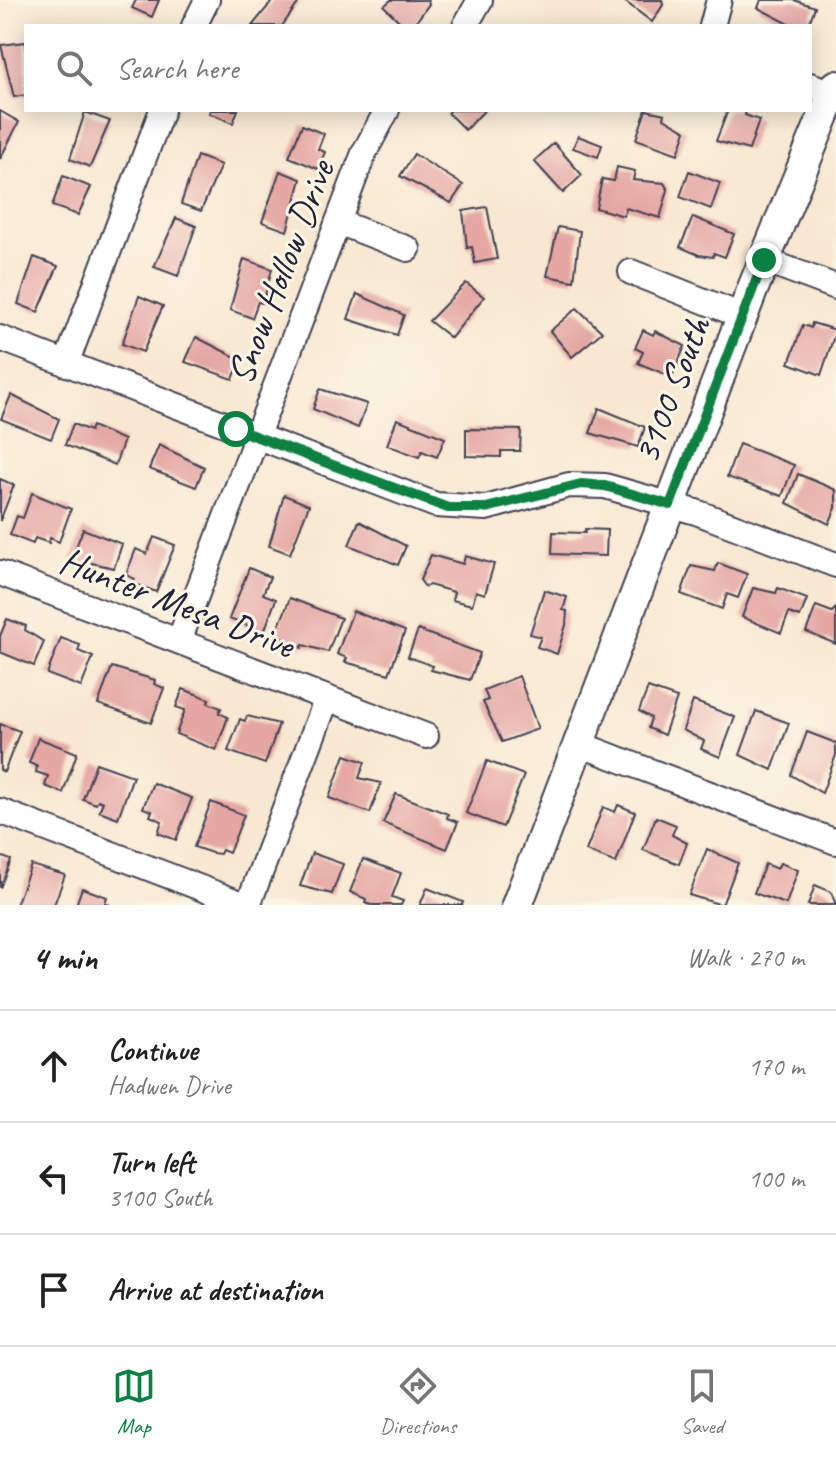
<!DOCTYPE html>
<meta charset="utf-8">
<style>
body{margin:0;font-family:Caveat,sans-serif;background:#f2f2f2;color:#222}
.stop{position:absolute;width:24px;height:24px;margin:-18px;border:6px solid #0b8043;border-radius:50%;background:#fff}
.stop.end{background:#0b8043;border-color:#fff;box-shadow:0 2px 8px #0008}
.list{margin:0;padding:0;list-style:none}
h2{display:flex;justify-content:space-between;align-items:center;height:104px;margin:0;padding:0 32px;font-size:34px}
h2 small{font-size:26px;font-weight:400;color:#767676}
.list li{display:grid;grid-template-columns:52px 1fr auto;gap:24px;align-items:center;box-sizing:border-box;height:112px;padding:0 32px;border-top:2px solid #e0e0e0}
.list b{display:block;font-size:30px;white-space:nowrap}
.list p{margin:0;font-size:26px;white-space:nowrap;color:#767676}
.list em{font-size:26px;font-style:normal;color:#767676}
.icon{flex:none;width:44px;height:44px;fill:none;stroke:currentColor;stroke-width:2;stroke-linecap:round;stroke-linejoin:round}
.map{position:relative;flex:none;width:836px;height:905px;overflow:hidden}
.search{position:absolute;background:#fff;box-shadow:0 4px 20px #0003;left:24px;right:24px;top:24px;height:88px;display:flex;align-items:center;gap:20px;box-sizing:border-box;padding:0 28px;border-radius:0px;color:#767676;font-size:30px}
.sheet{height:440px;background:#fff}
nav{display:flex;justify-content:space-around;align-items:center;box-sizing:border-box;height:112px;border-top:2px solid #e0e0e0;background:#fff;font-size:22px;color:#767676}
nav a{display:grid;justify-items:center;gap:4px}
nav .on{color:#0b8043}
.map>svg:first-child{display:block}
.building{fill:#e5a7a4}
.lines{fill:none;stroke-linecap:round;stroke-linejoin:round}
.minor-casing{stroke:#424052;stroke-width:28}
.major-casing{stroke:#424052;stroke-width:34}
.minor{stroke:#fff;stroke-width:24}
.major{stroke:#fff;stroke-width:30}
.route{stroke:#0b8043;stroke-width:10}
.labels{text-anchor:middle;stroke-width:6;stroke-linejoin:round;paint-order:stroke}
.street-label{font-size:38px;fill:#22223b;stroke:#fcf5e5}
</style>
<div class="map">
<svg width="836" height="905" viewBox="0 0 836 905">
<rect width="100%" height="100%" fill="#fcf5e5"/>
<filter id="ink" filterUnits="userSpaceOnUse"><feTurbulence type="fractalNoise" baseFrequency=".0125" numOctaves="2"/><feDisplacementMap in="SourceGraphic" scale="16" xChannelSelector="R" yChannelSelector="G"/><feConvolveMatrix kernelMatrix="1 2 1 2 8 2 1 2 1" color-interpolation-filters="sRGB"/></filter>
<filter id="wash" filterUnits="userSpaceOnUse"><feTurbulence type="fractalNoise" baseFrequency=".006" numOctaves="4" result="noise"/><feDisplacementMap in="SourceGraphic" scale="32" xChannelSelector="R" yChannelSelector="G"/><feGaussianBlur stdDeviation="1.8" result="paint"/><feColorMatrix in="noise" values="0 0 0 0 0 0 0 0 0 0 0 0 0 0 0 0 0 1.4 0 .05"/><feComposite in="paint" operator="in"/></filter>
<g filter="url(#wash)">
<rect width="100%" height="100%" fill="#f8e8d2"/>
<g id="blocks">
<g class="building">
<polygon points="136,0 159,0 152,17 132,8"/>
<polygon points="273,0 299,2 282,26 252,26"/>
<polygon points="391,0 428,0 429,4 413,26 404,26 384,6"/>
<polygon points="623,0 662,0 663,5 652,22"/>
<polygon points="761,0 794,0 815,7 808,26 793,26 758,8"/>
<polygon points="26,42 26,95 14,97 1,45"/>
<polygon points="210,110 238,110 233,123 209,113"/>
<polygon points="451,110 485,110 465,130 448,113"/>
<polygon points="646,110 665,114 664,118 686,131 678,154 636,139"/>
<polygon points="728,110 743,110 746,111 745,115 759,120 749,150 716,141"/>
<polygon points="0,111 19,122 0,159"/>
<polygon points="85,112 110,121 90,167 70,159"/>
<polygon points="302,125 324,134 318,149 325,152 318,169 289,157"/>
<polygon points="578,136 602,145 598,157 573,148"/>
<polygon points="554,143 582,175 563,193 534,161"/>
<polygon points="414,154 463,185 451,203 400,176"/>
<polygon points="197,156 221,165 201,211 181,204"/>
<polygon points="617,167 635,171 633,180 664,183 668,190 660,218 626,208 624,216 596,208 602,179 614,181"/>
<polygon points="280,171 301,179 287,231 262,222"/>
<polygon points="689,171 720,183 711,209 680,197"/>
<polygon points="63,176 91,187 78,215 52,206"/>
<polygon points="487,207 497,259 475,263 472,247 467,248 463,211"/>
<polygon points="693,217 734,234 725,257 714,253 713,257 699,255 680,247"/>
<polygon points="176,218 196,226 178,276 154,267"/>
<polygon points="558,227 580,231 574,281 547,276"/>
<polygon points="34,257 58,266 38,312 18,304"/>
<polygon points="244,259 272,269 263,303 258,302 252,318 230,310"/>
<polygon points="466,283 484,297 451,338 429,321"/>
<polygon points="357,294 404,315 397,335 348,319"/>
<polygon points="139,296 163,306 143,352 122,344"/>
<polygon points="577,308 602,332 572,357 550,331"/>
<polygon points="812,323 836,330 821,375 789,363 803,325 811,328"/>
<polygon points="643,330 653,335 655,331 685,346 672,377 638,363 643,352 635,348"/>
<polygon points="196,337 241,360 233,379 185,362"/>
<polygon points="320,389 367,404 358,428 313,409"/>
<polygon points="11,395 59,419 51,439 1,419"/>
<polygon points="599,408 645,427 638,447 590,433"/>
<polygon points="397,419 445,438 437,457 422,451 419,457 387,445"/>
<polygon points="73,424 90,431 92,426 124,440 115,465 65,445"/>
<polygon points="466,429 521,430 520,451 501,451 501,457 466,456"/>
<polygon points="739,444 794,465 782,496 727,477"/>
<polygon points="159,445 204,467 196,487 149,469"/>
<polygon points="798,474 836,490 836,508 829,524 787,503"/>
<polygon points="0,479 14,485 0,521"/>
<polygon points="32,493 71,509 59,542 50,538 49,543 35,538 33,544 10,535 17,516 23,518"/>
<polygon points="284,495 309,505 290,554 269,546"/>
<polygon points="359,521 406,546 398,565 349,545"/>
<polygon points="83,529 122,544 114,568 92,563 91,568 71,560"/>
<polygon points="585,529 607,530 606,556 552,554 553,532 585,533"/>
<polygon points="154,537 175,545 156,592 133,583 135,579 126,575 136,549 147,554"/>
<polygon points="431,555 463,564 465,556 494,564 485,594 476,591 472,605 452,600 454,592 429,585 425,587 420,580"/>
<polygon points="718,563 747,574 738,598 727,594 722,609 681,594 691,566 715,571"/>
<polygon points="249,568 270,577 263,594 276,599 264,632 229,619"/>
<polygon points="753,588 776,593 778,588 807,599 800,617 789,613 781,633 742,617"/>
<polygon points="544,590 567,597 563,610 567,611 566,625 557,654 537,647 541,637 530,634"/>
<polygon points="290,598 341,618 328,652 303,645 302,648 276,634"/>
<polygon points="816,606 832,612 836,608 836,644 806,632"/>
<polygon points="353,611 405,631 389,674 345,662 347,658 337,654"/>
<polygon points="7,619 26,626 25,630 44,642 34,666 0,652 0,636"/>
<polygon points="418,630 480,653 470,680 431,670 433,666 408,657"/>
<polygon points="61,638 80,645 78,651 93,657 81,687 47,674"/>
<polygon points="112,667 155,680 154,684 164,688 151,723 98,704"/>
<polygon points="519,676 538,729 502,742 483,702 488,700 484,690"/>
<polygon points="648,688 677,698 664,735 648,728 651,718 639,711"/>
<polygon points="183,689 209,699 208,703 221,708 219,713 228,717 216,750 176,734 185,710 176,707"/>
<polygon points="693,701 735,717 720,757 701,749 704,741 683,730"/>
<polygon points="756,711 789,723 772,770 740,755"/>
<polygon points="247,716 279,724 265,764 228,751 240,719 245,721"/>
<polygon points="0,724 20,731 4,772 0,770"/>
<polygon points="807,732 836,743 836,755 822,793 791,775"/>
<polygon points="38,738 77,753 63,793 45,786 48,776 36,772 37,766 29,763"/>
<polygon points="345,755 365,762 359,778 381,783 370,813 329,798"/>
<polygon points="487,761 524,775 503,827 466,813"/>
<polygon points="96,763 133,776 118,818 99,811 103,802 98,800 96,804 83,799"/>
<polygon points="153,783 192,798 176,840 158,833 162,821 150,816 152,811 143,808"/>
<polygon points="396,794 448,814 447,818 458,822 447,849 383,823"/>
<polygon points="211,802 244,815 229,853 222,850 220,854 212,853 194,847"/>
<polygon points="618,805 635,812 616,863 586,851 603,807 615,812"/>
<polygon points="656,817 676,825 672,835 687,843 679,864 643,850"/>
<polygon points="707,849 738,863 722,905 689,895"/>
<polygon points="312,853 343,864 332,894 300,886"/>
<polygon points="0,856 11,860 0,888"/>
<polygon points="363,859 401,873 392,897 403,901 401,905 371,905 365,903 366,899 350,892"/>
<polygon points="780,863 798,870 786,904 754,893 765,864 777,869"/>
<polygon points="31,865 65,875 54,905 16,905"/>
<polygon points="815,885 831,892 836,905 808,905"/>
<polygon points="82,888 107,897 105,903 110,905 76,905"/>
<polygon points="427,888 463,902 462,905 420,905"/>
</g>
</g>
</g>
<g filter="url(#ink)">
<use href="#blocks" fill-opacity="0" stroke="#424052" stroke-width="2"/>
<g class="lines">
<defs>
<g id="minor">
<polyline points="194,26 207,0"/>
<polyline points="465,26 480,0"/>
<polyline points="712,26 719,0"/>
<polyline points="810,85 836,94"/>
<polyline points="338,222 408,249"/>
<polyline points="764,260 836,287"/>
<polyline points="631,272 742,316"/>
<polyline points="0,338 436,505 486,508 569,485 605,486 696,512 836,565"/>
<polyline points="66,364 162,110"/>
<polyline points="0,573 426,736"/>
<polyline points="179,641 364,153 387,110"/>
<polyline points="579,744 836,842"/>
<polyline points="0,811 245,905"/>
<polyline points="248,905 327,698"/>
</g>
<polyline id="major" points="517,905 753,288 836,86"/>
</defs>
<use href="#minor" class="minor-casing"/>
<use href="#major" class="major-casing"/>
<use href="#minor" class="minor"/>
<use href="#major" class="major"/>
</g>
</g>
<g class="lines" filter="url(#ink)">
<polyline class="route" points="236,429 448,508 486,508 581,484 605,486 670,505 764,260"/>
</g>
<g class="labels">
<g class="street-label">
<text transform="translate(280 272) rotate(-69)" y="13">Snow Hollow Drive</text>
<text transform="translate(671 390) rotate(-69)" y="13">3100 South</text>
<text transform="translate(177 602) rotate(21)" y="13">Hunter Mesa Drive</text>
</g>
</g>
</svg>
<div class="stop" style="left:236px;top:429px"></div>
<div class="stop end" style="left:764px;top:260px"></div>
<div class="search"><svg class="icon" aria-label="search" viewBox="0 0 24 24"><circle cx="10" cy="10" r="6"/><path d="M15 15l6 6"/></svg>Search here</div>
</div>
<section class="sheet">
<h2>4 min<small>Walk · 270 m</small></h2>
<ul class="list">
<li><svg class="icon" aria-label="ahead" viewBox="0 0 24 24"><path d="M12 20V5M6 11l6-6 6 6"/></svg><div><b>Continue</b><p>Hadwen Drive</p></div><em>170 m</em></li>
<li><svg class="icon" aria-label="left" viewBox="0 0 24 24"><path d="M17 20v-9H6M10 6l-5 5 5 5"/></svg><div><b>Turn left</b><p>3100 South</p></div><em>100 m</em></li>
<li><svg class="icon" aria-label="arrive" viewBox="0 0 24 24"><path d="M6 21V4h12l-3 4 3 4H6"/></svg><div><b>Arrive at destination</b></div></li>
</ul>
</section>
<nav>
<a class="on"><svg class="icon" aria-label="map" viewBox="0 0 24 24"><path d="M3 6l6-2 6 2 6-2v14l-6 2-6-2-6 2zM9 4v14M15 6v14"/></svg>Map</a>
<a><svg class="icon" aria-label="directions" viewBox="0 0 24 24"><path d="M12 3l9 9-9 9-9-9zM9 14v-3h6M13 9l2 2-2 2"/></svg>Directions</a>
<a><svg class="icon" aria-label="saved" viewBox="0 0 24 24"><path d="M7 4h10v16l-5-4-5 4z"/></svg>Saved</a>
</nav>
